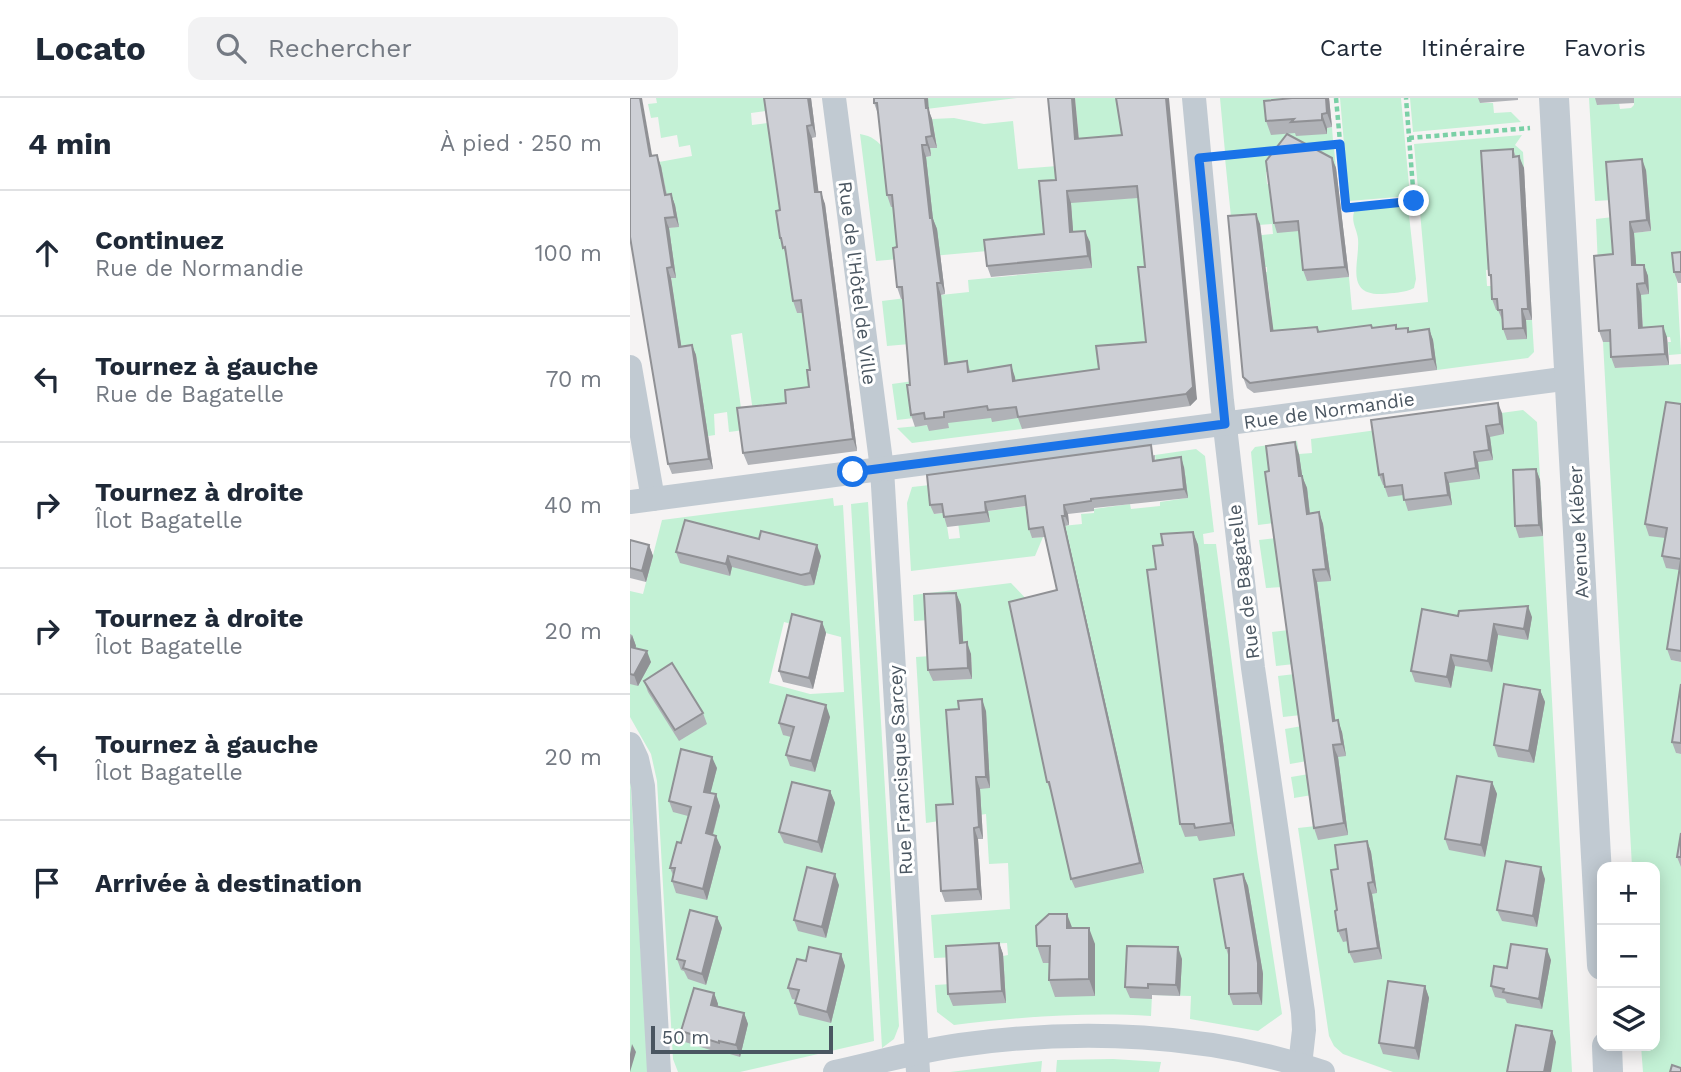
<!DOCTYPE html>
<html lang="fr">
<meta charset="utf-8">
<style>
body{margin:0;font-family:"Work Sans",sans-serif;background:#f2f2f3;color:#1f2937}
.controls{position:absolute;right:21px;bottom:21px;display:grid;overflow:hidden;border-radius:14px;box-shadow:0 4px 18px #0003}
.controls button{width:63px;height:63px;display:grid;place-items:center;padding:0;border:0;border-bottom:2px solid #e0e1e3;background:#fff;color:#1f2937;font:35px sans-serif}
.scale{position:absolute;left:21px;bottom:18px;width:182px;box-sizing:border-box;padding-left:7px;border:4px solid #4a5661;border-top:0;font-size:19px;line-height:24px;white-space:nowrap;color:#4a5661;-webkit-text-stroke:5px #fff;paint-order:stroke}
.stop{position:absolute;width:21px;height:21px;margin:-16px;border:5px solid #1a73e8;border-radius:50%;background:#fff}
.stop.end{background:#1a73e8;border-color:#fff;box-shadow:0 2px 7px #0008}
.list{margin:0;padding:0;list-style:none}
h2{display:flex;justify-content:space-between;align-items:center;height:91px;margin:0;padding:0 28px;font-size:30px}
h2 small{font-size:23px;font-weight:400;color:#747a83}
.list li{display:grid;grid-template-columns:46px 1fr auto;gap:21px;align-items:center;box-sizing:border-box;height:126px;padding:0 28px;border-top:2px solid #e0e1e3}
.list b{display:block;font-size:26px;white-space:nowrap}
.list p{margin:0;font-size:23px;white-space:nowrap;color:#747a83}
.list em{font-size:23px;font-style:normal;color:#747a83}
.icon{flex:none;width:38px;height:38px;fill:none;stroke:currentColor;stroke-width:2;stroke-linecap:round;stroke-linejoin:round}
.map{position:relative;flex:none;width:1051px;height:974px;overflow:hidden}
header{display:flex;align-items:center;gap:42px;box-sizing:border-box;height:98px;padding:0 35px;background:#fff;border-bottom:2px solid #e0e1e3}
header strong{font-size:33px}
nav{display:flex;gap:38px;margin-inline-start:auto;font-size:24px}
.search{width:490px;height:63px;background:#f2f2f3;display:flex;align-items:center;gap:18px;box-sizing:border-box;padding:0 24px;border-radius:14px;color:#747a83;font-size:26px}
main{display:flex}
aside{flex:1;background:#fff}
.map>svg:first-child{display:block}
.green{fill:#c3f1d5;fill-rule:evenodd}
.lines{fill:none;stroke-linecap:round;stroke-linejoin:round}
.path{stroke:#7ad0a6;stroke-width:4.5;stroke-dasharray:5 3.5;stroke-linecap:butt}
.minor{stroke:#c1cad2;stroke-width:24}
.tertiary{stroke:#c1cad2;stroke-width:30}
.wall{fill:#b0b2b7}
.shaded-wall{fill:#909195}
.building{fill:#cdcfd5;stroke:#909195;stroke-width:2}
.route{stroke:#1a73e8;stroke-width:9}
.labels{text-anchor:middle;stroke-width:6;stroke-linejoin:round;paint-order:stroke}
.street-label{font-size:19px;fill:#4a5661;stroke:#fff}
</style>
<header>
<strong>Locato</strong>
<div class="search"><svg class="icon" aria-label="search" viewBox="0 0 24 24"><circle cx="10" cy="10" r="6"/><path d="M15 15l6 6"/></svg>Rechercher</div>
<nav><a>Carte</a><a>Itinéraire</a><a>Favoris</a></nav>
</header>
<main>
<aside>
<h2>4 min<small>À pied · 250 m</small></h2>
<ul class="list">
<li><svg class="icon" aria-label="ahead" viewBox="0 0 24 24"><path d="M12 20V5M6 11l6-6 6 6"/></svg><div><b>Continuez</b><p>Rue de Normandie</p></div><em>100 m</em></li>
<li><svg class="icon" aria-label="left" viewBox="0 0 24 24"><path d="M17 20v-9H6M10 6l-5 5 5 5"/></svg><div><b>Tournez à gauche</b><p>Rue de Bagatelle</p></div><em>70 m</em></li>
<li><svg class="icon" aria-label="right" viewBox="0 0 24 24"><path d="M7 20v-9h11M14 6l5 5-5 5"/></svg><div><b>Tournez à droite</b><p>Îlot Bagatelle</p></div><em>40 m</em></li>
<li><svg class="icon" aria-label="right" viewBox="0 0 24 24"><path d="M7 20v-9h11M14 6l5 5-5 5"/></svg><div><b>Tournez à droite</b><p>Îlot Bagatelle</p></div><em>20 m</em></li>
<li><svg class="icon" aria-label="left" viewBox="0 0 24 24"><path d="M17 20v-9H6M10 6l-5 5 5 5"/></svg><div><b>Tournez à gauche</b><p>Îlot Bagatelle</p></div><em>20 m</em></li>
<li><svg class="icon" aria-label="arrive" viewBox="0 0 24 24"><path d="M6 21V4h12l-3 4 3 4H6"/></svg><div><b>Arrivée à destination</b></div></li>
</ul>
</aside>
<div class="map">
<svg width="1051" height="974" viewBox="0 0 1051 974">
<rect width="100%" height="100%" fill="#f5f3f3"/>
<g class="green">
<polygon points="26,0 141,0 142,12 121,15 122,27 145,24 156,152 167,215 176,214 183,297 124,321 112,235 101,237 114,332 99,334 97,314 84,316 85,337 66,340 70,283 66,257 51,259 35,131 49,128 38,107 34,86 18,66 62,58 60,47 49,49 47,37 31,40 28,19 21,20 18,6 27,5"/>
<polygon points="287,0 387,0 288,12"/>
<path d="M445,0h50l-5,91 1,10 21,-2 7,143 -23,38 -135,40h29l2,11 -110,14 -15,-15 32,-3 19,3 -34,-10 -17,2 -5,-36 57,-8 -8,-81 28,-3 -1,-12 124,-12 -2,-23 -1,-3 -213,19 -16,-127c12,2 18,7 25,16l41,7 5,-1 -1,-8 7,-1 -5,-28 22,-1 30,6 29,-3 5,48 53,-4 -27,28 28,24 -1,-14 10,-43z"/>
<polygon points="590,0 666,0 697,30 702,29 703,43 595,54"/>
<polygon points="710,0 771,0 780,98 719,103"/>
<polygon points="780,0 850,0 850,5 863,5 864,15 881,14 891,24 783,34"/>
<polygon points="959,0 967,0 968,7 989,5 990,11 1001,10 1004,7 1004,0 1051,0 1051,165 1046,166 1051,256 1039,257 1038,244 1041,244 1040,239 1013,241 1012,209 968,169 966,121 983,119 985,137 1021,133 1016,73 982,102 965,103"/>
<polygon points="892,37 885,47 893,54 894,70 862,171 856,172 857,188 870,188 866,212 871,212 872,223 902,222 904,254 898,260 807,272 613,247 642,219 638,186 630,186 629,175 637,174 637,169 628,169 603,140 643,136 642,126 602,129 595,60 704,50 706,70 697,66 636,74 637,86 685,99 678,182 719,179 722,212 798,204 784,46"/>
<path d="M770,106l8,2 8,73 -2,9c-10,5 -21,5 -32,6 -38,1 -22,-32 -24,-55 -1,-10 -7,-16 -4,-27l9,-4z"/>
<polygon points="276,200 280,246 257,248 252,203"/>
<polygon points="984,243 986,270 1051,266 1051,317 1041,441 1051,472 1041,562 1051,564 1051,624 1046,655 1051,656 1051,974 1013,974 1011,948 1025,948 1025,769 1002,769 973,244"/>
<polygon points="893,312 907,324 942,974 763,974 713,956 704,948 699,938 668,730 686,728 682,697 664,700 664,697 661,679 679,676 677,663 660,666 655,631 672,628 671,617 653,619 648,578 665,576 664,566 646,568 642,534 659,532 653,489 636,490 629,442 646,440 644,425 628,427 621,354 625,349 667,343 669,356 682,355 681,341"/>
<path d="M566,351l9,7 9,76 -11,2 1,10h12l41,308 25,162 -24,17 -68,-12 1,-23 -39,-1 -1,21c-67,-4 -131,1 -197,9l-17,-13 -2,-27 16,-1 55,18 -3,-46 5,-1 -1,-12 -49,2v12l-24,1 -3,-43 79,-6 -2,-46 -19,1 -3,-50 -60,9 -10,-166 15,-1 2,25 39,-2 -1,-25 -42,-34 -15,1 -1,-26 98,-12 22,23 111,266 -47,-201 -45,-144 30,-3 -1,-10 13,-1v-4l36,-5 1,5 29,-3v-4l27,-4 -3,-31 -27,3 -2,-15z"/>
<polygon points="300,387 304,416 315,415 319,441 330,440 327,416 360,424 358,413 398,408 402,440 413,439 405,458 281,473 277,405 282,389"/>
<path d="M203,400l1,8 9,-1 31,536 -134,31h-62l-5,-13 -16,-278 -6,-27 -21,-37v-126l13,3 19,-74zM154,524l57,15 3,55 -34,2 -41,-11z"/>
<polygon points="238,404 269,928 264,941 252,950 221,406"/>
<polygon points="0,675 18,974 0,974"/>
<polygon points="483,961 531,964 529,974 426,974 427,962"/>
<polygon points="412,963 411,974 320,974"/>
</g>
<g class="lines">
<g class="path">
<polyline points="706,0 716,110 784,103 776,0"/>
<polyline points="779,40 900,30"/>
<polyline points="676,49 710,46"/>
<polyline points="593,57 647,52"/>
</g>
<g class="minor">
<polyline points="204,0 252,371 288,974"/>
<polyline points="564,0 592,303 623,570 673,914 674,932 670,967"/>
<polyline points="0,269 23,401"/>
<polyline points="0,404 940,280"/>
<polyline points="0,646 7,661 13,688 29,974"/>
<path d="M205,974c41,-9 82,-21 125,-27 120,-17 247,-12 363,27"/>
</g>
<g class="tertiary">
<polyline points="924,0 972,867"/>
<polyline points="977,948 978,974"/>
</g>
</g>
<g class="wall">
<polygon points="181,0 186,39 182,40 188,94 195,106 227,353 118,367 113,355 156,305 179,289 180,272 173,215 167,215 163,203 157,159 150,140 150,112"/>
<polygon points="662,0 699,0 702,29 697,30 697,36 666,38 665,35 641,37 636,23"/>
<polygon points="848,0 888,0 888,2 850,5"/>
<polygon points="965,0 1004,0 1004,5 967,7"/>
<polygon points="244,5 299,13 302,21 307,50 300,50 301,58 296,59 303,121 307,131 315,196 311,197 318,265 337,263 340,273 385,279 385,283 469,271 516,244 515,169 508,100 441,105 443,134 460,144 462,170 361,179 357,168 414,136 426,82 449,41 492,37 567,301 560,308 392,331 388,320 362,324 361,320 318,325 319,330 299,333 297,327 285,329 281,317 280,287 273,201 271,201 267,189 267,149 263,109 261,109 257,97 248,16"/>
<polygon points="883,51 886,59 894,70 902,222 896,222 897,241 877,242 873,231 873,224 868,212 866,212 862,201 862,184 859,177"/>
<polygon points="22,58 31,68 37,97 41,96 45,107 49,129 39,130 46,180 41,180 51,248 62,247 66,257 83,371 42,376 38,366"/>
<polygon points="702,60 706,70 719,179 677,183 673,172 669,133 647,135 644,125"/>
<polygon points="1016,72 1021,133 1004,135 1006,167 1014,167 1018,178 1019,196 1011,197 1013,230 1037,239 1039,267 985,270 981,259 980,244 973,244 969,233 983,156"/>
<polygon points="630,126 643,233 687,229 689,233 742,230 767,231 779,234 799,231 803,242 807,272 624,295 617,290 613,279"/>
<polygon points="1051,154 1051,185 1048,185 1044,174"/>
<polygon points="1051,306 1051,564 1041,562 1037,551 1049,472 1036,470 1032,458 1035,440 1019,438 1015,426"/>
<polygon points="872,315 874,336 860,339 863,362 848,364 850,381 819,385 822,407 778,413 773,397 758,399 754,387 753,387 749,377"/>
<polygon points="669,356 672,378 677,390 680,415 689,414 693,426 701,483 687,484 705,623 712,634 716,658 708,659 718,737 688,742 684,730 639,373"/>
<polygon points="525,357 525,362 554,369 558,400 464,410 464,413 438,416 439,427 435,428 514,775 445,790 441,781 421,694 417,684 427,492 415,439 402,440 399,431 396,408 358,413 360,424 317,429 313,415 304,416 300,407"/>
<polygon points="906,371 910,382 913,438 889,440 885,428"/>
<polygon points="563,434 568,447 605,738 569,743 567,738 555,739 550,726 526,471 533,447"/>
<polygon points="0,442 19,447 23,458 16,484 0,480"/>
<polygon points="46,454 191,458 184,487 175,488 102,469 100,478 50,465"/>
<polygon points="326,495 331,507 333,545 341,556 342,581 303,583 298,572"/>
<polygon points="828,518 902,519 898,542 868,537 862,574 825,568 821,590 785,584 781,573"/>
<polygon points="192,524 196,535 183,591 153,584 149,573"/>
<polygon points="0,536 2,537 6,548 5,550 21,564 8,588 0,586"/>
<polygon points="14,583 73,615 77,626 49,643 18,594"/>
<polygon points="1051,586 1051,656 1046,655 1042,644"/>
<polygon points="910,592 915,604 904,665 868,659 864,647"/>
<polygon points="356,613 360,690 350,691 353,741 348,741 352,802 315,804 311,793 323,706"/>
<polygon points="200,619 185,674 160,668 156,657 161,639 153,637 149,625"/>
<polygon points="87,670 80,695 86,696 90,708 83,737 91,749 77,802 46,795 42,783 43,777 40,770 51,745 58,718 43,714 39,703"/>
<polygon points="862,684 867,696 855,759 819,752 815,741"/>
<polygon points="200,693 205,705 192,755 154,745 149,734"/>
<polygon points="1051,735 1051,769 1047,759"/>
<polygon points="737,743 741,754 747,795 742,796 752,861 724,865 719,854 718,843 713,844 708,833 707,812 708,771"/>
<polygon points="613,776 618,788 633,876 632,907 603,907 599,896 599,860 596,850"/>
<polygon points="915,781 907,829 872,823 867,812"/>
<polygon points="209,787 196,840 168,833 164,822"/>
<polygon points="87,819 92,830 76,887 58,881 54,873 51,872 47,861"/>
<polygon points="442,830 465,846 465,898 425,899 419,882 419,865 413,865 407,848"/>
<polygon points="369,845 373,856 376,905 323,908 318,896"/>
<polygon points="211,856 215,868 201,925 169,917 165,905 166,902 162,901 158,890 176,863"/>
<polygon points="552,861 550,898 522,897 522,901 500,900 495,889"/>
<polygon points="921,862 912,911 877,905 875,901 865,899 861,888 877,870"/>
<polygon points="795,888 799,900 789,962 753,956 749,945"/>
<polygon points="84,895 88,906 88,908 114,915 118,926 110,959 93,954 93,956 55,944 51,933"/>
</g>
<g class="shaded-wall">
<polygon points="10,0 12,0 24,68 20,58"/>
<polygon points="178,0 181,0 186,39 182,27"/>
<polygon points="295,0 298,0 299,13 302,21 307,50 302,38 296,10"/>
<polygon points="442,0 445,0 450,52 445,41"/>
<polygon points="536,0 539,0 567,301 560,308 556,296"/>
<polygon points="696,0 699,0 702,29 697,15"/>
<polygon points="692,16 697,30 697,36 692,22"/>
<polygon points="177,28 182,40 190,106 185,94"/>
<polygon points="296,39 300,50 301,58 297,47"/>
<polygon points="292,47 296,59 303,121 307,131 315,196 311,185 300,120"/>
<polygon points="27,57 31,68 38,108 35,97"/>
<polygon points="889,58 894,70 902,222 898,211"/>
<polygon points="702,60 706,70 719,179 715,169"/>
<polygon points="1012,61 1016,72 1021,133 1017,122"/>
<polygon points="437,93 441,105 444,145 440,134"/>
<polygon points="191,94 195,106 227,353 223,341"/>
<polygon points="41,96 45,107 49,129 45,119"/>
<polygon points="626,116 630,126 645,244 641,233"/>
<polygon points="35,120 39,130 46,180 42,169"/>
<polygon points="1000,124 1004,135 1007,178 1002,167"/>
<polygon points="455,133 460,144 462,170 458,158"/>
<polygon points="1014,167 1018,178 1019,196 1015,185"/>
<polygon points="37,170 41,180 53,259 49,249"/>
<polygon points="307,185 311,197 319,277 315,266"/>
<polygon points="1007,186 1011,197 1013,241 1009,230"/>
<polygon points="892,211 896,222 897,241 893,230"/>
<polygon points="1033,228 1037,239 1039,267 1035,256"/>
<polygon points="799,231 803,242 807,272 803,261"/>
<polygon points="62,247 66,257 83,371 79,361"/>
<polygon points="381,267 385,279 387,295 383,283"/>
<polygon points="868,305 872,315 874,336 870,326"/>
<polygon points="856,328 860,339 863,362 859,352"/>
<polygon points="665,344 669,356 674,390 669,378"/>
<polygon points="844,354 848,364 850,381 846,370"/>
<polygon points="551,359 554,369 558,400 554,391"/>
<polygon points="906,371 910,382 913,438 909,427"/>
<polygon points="815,375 819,385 822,407 818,397"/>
<polygon points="672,378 677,390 681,428 677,416"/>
<polygon points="355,404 358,413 360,424 356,414"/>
<polygon points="434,407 438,416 439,427 435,418"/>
<polygon points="689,414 693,426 701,483 696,471"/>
<polygon points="432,418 435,428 514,775 510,765"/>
<polygon points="563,434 568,447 605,738 601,725"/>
<polygon points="19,447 23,458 16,484 12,473"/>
<polygon points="187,447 191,458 184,487 180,475"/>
<polygon points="98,458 102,469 100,478 96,466"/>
<polygon points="683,472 687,484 707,635 703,623"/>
<polygon points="326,495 331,507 334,556 330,545"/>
<polygon points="898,508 902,519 898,542 894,531"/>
<polygon points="192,524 196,535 183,591 179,580"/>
<polygon points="864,526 868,537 862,574 858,563"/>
<polygon points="2,537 6,548 3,560 0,552 0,543"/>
<polygon points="337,544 341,556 342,581 338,570"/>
<polygon points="17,553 21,564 8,588 4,577"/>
<polygon points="821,557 825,568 821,590 817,579"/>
<polygon points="910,592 915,604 904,665 899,653"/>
<polygon points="352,601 356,613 360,690 356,679"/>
<polygon points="196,607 200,619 185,674 181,663"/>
<polygon points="708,622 712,634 716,658 712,646"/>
<polygon points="703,647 708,659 718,737 714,725"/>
<polygon points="82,659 87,670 78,705 74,694"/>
<polygon points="346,679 350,691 353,741 349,729"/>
<polygon points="862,684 867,696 855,759 851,747"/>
<polygon points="200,693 205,705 192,755 188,744"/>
<polygon points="86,696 90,708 80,746 76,735"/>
<polygon points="344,730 348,741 352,802 348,791"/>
<polygon points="86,738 91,749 77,802 73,791"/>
<polygon points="737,743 741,754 747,795 743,784"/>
<polygon points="911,769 915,781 907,829 903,818"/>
<polygon points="205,776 209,787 196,840 192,829"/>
<polygon points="613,776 618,788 633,876 632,907 628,895"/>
<polygon points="738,785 742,796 752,861 748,850"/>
<polygon points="437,816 443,832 437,830"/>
<polygon points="87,819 92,830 76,887 72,876"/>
<polygon points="459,830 465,846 465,898 459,881"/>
<polygon points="369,845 373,856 376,905 372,893"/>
<polygon points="548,849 552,861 550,898 546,887"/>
<polygon points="917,851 921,862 912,911 909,901"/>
<polygon points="211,856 215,868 201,925 197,914"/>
<polygon points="795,888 799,900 789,962 785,950"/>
<polygon points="84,895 88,906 85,918 81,907"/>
<polygon points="114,915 118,926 110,959 106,947"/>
<polygon points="922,933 926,944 921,974 914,974"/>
<polygon points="2,946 6,954 0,974 0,956"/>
</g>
<g class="building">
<polygon points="0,0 10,0 20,58 27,57 35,97 41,96 45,119 35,120 42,169 37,170 49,249 62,247 79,361 38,366 0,139"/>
<polygon points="134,0 178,0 182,27 177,28 185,94 191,94 223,341 113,355 107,310 156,305 155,292 179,289 177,272 180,272 171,202 163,203 155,149 153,150 151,140 150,140 146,113 150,112"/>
<polygon points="244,0 295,0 296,10 298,10 302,38 296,39 297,47 292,47 300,120 302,120 311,185 307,185 315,266 337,263 338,274 381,267 383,283 469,271 466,248 516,244 508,169 515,169 507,88 437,93 440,134 455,133 458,158 357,168 354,142 414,136 409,83 426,82 418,0 442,0 445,41 492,37 486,0 536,0 563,289 556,296 388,319 386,309 358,312 357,308 314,314 314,319 295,321 294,315 281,317 277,287 280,287 272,189 267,189 263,150 267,149 262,97 257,97 247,5 244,5"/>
<polygon points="662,0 696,0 697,15 692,16 692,22 661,24 664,21 636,23 634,3"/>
<polygon points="657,36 702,60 715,169 673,172 668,123 644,125 636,63"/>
<polygon points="883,51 883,59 889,58 898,211 892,211 893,230 873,231 872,212 868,212 867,201 862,201 861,177 859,177 851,53"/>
<polygon points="1012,61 1017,122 1000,124 1002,167 1014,167 1015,185 1007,186 1009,230 1033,228 1035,256 981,259 980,232 969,233 964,158 983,156 976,64"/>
<polygon points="626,116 641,233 687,229 688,234 741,227 742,230 766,227 766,231 778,230 778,234 799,231 803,261 620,285 613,279 598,118"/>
<polygon points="1051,154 1051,174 1044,174 1042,155"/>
<polygon points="1036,304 1051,306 1051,461 1032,458 1037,430 1015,426"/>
<polygon points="868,305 870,326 856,328 859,352 844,354 846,370 815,375 818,397 774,402 772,387 755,389 753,376 749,377 741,322"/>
<polygon points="665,344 669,378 672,378 677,416 689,414 696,471 683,472 703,623 708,622 712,646 703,647 714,725 684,730 635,374 639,373 636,348"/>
<polygon points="521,347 523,363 551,359 554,391 461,401 461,403 434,407 435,418 432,418 510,765 441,781 419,684 417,684 379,504 427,492 413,429 399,431 395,398 355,404 356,414 314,419 312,406 300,407 297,377"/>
<polygon points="906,371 909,427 885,428 883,372"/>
<polygon points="55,422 129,441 131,433 187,447 180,475 171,477 98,458 96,466 46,454"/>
<polygon points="563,434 601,725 565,730 564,726 550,726 517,472 526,471 523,448 533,447 531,436"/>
<polygon points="0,442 19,447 12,473 0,470"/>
<polygon points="1051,462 1051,553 1037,551"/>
<polygon points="326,495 330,545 337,544 338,570 298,572 294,496"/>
<polygon points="898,508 894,531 864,526 858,563 821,557 817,579 781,573 792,511 828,518 829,513"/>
<polygon points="162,516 192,524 179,580 149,573"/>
<polygon points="0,549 17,553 4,577 0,576"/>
<polygon points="42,565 73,615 45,632 14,583"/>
<polygon points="874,586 910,592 899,653 864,647"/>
<polygon points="1051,586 1051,645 1042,644"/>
<polygon points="157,597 196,607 181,663 156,657 164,629 149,625"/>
<polygon points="352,601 356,679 346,679 349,729 344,730 348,791 311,793 306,707 323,706 316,612 329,611 328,603"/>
<polygon points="51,651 82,659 74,694 86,696 76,735 86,738 73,791 42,783 45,770 40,770 47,744 51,745 61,709 39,703"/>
<polygon points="827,678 862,684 851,747 815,741"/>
<polygon points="162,684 200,693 188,744 149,734"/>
<polygon points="1051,735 1051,759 1047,759"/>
<polygon points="737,743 743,784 738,785 748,850 719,854 716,831 708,833 705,813 707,812 701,772 708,771 705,747"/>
<polygon points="876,763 911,769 903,818 867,812"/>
<polygon points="177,769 205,776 192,829 164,822"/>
<polygon points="613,776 628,865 628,895 599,896 599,850 596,850 584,781"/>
<polygon points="60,812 87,819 72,876 53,870 55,863 47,861"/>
<polygon points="419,816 437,816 437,830 459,830 459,881 419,882 420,848 407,848 406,828"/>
<polygon points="369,845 372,893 318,896 316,848"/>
<polygon points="881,846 917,851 909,901 873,894 874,891 861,888 864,868 877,870"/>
<polygon points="497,848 548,849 546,887 518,886 518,890 495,889"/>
<polygon points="179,849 211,856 197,914 165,905 169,892 158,890 167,861 176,863"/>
<polygon points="758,883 795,888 785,950 749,945"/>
<polygon points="64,890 84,895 81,907 114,915 106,947 89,943 89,945 51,933"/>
<polygon points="886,927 922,933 914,974 877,974"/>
<polygon points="1042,967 1051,970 1051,974 1040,974"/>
</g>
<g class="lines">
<polyline class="route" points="223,374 595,326 569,60 710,46 716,110 784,103"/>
</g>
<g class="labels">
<g class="street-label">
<text transform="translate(228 185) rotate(83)" y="7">Rue de l'Hôtel de Ville</text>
<text transform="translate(699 312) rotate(-8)" y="7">Rue de Normandie</text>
<text transform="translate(948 434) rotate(-93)" y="7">Avenue Kléber</text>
<text transform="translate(613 484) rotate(-97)" y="7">Rue de Bagatelle</text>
<text transform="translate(270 672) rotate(-93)" y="7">Rue Francisque Sarcey</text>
</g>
</g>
</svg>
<div class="controls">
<button>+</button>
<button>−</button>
<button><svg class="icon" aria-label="layers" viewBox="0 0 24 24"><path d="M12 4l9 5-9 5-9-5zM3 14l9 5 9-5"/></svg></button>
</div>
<div class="scale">50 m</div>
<div class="stop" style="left:223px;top:374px"></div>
<div class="stop end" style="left:784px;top:103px"></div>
</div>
</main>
